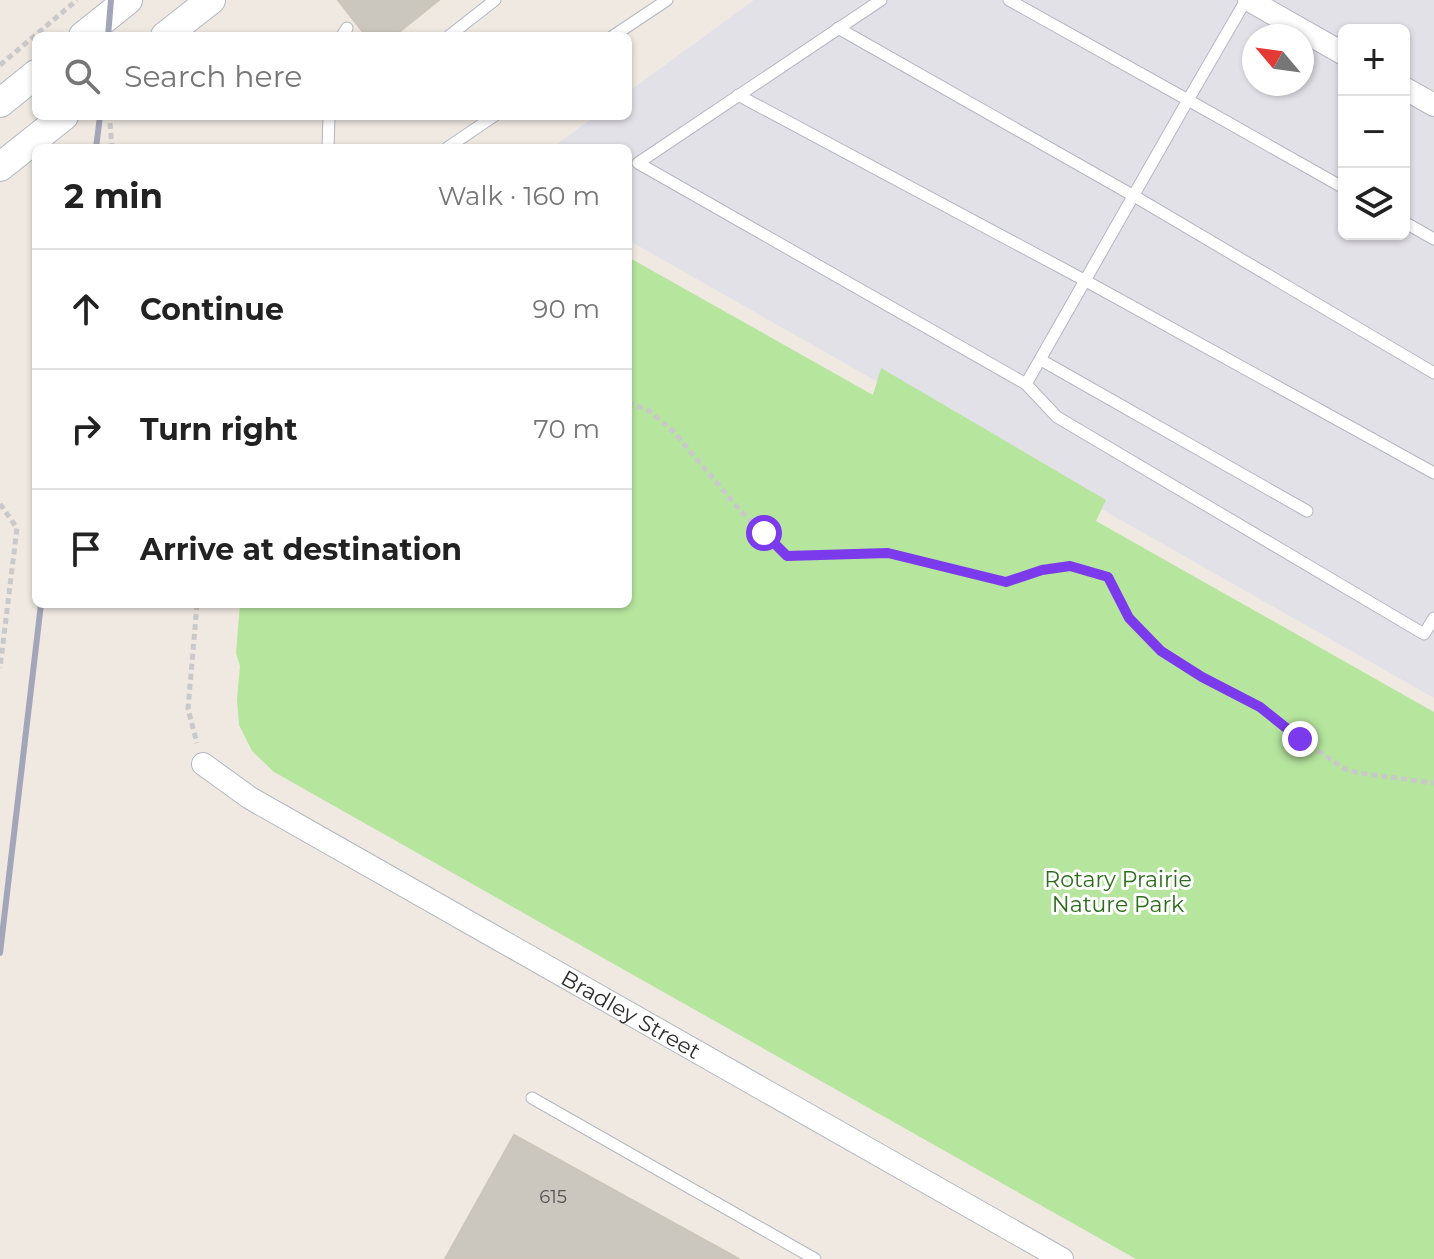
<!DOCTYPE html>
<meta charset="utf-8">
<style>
body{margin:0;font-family:Montserrat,sans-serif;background:#f6f6f6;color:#222}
.controls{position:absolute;right:24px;top:24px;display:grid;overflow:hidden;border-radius:12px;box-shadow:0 2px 6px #0004}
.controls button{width:72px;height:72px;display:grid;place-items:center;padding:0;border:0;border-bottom:2px solid #e0e0e0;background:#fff;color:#222;font:40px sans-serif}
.compass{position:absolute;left:1242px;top:24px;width:72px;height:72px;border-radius:50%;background:#fff;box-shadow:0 2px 6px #0004;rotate:299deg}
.stop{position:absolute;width:24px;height:24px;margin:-18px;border:6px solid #7c3aed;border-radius:50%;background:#fff}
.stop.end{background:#7c3aed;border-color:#fff;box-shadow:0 2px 8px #0008}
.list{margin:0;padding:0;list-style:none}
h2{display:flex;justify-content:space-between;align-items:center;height:104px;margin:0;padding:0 32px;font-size:34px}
h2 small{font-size:26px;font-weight:400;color:#767676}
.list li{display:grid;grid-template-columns:52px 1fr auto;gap:24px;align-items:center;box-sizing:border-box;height:120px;padding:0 32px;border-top:2px solid #e0e0e0}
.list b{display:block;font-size:30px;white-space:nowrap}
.list em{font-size:26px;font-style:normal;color:#767676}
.icon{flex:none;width:44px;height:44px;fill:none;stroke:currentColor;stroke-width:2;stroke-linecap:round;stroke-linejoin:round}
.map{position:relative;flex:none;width:1434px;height:1259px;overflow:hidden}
.search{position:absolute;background:#fff;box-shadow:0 2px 6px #0004;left:32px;top:32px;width:600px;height:88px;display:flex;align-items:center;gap:20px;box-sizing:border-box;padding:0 28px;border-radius:12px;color:#767676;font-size:30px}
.panel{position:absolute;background:#fff;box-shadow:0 2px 6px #0004;left:32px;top:144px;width:600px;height:464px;border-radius:12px}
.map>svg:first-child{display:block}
.industrial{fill:#e3e1e8;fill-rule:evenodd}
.green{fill:#b6e59e}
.building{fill:#cbc7bf;stroke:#cbc5ba;stroke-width:2}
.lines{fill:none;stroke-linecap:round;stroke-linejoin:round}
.service-casing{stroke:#b4b7c1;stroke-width:13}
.minor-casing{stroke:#b4b7c1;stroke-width:24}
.tertiary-casing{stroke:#b4b7c1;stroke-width:30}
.path{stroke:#c9c9c9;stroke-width:5;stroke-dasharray:6 4;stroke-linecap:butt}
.service{stroke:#fff;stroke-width:11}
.minor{stroke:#fff;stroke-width:22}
.tertiary{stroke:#fff;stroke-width:28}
.rail{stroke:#a3a6b8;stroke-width:6}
.route{stroke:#7c3aed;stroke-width:10}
.labels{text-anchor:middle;stroke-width:6;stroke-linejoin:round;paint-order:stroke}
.number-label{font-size:18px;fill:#555452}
.park-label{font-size:22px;fill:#2c6e1b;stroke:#fff}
.street-label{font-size:22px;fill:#2e2e2e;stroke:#fff}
</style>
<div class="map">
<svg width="1434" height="1259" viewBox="0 0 1434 1259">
<rect width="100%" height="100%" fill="#efe9e1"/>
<path class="industrial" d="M754,0h680v698l-806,-458v-92h-76l43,-32h33v-24zM1344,30h60v204h-60zM1254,36h48v48h-48z"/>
<polygon class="green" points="628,257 873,395 881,368 1106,500 1096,521 1434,712 1434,1259 1136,1259 274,772 252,751 239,725 237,699 240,666 236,653 240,604 628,604"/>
<g class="building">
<polygon points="338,0 439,0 394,36 366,36"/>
<polygon points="514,1135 739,1259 445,1259"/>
</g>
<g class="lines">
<defs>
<g id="service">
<polyline points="881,0 638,163 1026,384 1188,100 1009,0"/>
<polyline points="1246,0 1188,100 1344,188"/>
<polyline points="838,28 1134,196 1434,373"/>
<polyline points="342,36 347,28"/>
<polyline points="449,36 495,0"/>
<polyline points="613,36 667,0"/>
<polyline points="738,95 1086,281 1434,473"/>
<polyline points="328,148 329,116"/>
<polyline points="447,148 494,116"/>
<polyline points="1404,222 1434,239"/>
<polyline points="1041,360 1307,511"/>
<polyline points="1026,384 1057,417 1424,634 1434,618"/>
<polyline points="532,1098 815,1259"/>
</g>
<g id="minor">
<polyline points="1249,0 1344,54"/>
<polyline points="1404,88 1434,105"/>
<path id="s1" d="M203,764l47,34 812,461"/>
</g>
<g id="tertiary">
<polyline points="83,36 128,0"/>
<polyline points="165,36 211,0"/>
<polyline points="0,103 36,74"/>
<polyline points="0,167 64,116"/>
</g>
</defs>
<use href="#service" class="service-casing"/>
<use href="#minor" class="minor-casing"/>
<use href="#tertiary" class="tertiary-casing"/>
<g class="path">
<polyline points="0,65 77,0"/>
<polyline points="110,123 112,148"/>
<polyline points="628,402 649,411 674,432 738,508 787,556 888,553 1006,582 1042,570 1070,566 1108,577 1129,618 1161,651 1202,677 1260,707 1300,739 1345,769 1359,773 1434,783"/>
<polyline points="0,504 17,528 0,668"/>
<polyline points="197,604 188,709 197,743"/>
</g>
<use href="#service" class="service"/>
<use href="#minor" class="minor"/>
<use href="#tertiary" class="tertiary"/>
<g class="rail">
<polyline points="108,36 111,0"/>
<polyline points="96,148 100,116"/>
<polyline points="0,953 41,604"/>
</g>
</g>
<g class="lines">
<polyline class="route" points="764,533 787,556 888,553 1006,582 1042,570 1070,566 1108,577 1129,618 1161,651 1202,677 1260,707 1300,739"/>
</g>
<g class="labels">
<g class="number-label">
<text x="553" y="1203">615</text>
</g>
<g class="park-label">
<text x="1118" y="887">Rotary Prairie<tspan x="1118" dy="25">Nature Park</tspan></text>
</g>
<g class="street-label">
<text dy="8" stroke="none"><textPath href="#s1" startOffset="496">Bradley Street</textPath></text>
</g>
</g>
</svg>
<div class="controls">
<button>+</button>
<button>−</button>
<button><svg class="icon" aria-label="layers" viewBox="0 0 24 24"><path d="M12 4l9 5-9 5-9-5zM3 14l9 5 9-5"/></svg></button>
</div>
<svg class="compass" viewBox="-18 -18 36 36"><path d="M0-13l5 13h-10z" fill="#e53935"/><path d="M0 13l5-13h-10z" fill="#767676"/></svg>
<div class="stop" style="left:764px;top:533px"></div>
<div class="stop end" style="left:1300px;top:739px"></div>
<div class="search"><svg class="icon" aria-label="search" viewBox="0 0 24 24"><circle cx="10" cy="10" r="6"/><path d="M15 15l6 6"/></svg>Search here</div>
<section class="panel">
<h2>2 min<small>Walk · 160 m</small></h2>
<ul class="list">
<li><svg class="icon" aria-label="ahead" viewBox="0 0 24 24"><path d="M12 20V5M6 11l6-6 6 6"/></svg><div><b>Continue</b></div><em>90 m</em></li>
<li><svg class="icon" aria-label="right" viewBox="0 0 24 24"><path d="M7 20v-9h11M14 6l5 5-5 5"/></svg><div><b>Turn right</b></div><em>70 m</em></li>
<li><svg class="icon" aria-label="arrive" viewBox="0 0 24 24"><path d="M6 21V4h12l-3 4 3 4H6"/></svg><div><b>Arrive at destination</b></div></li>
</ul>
</section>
</div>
